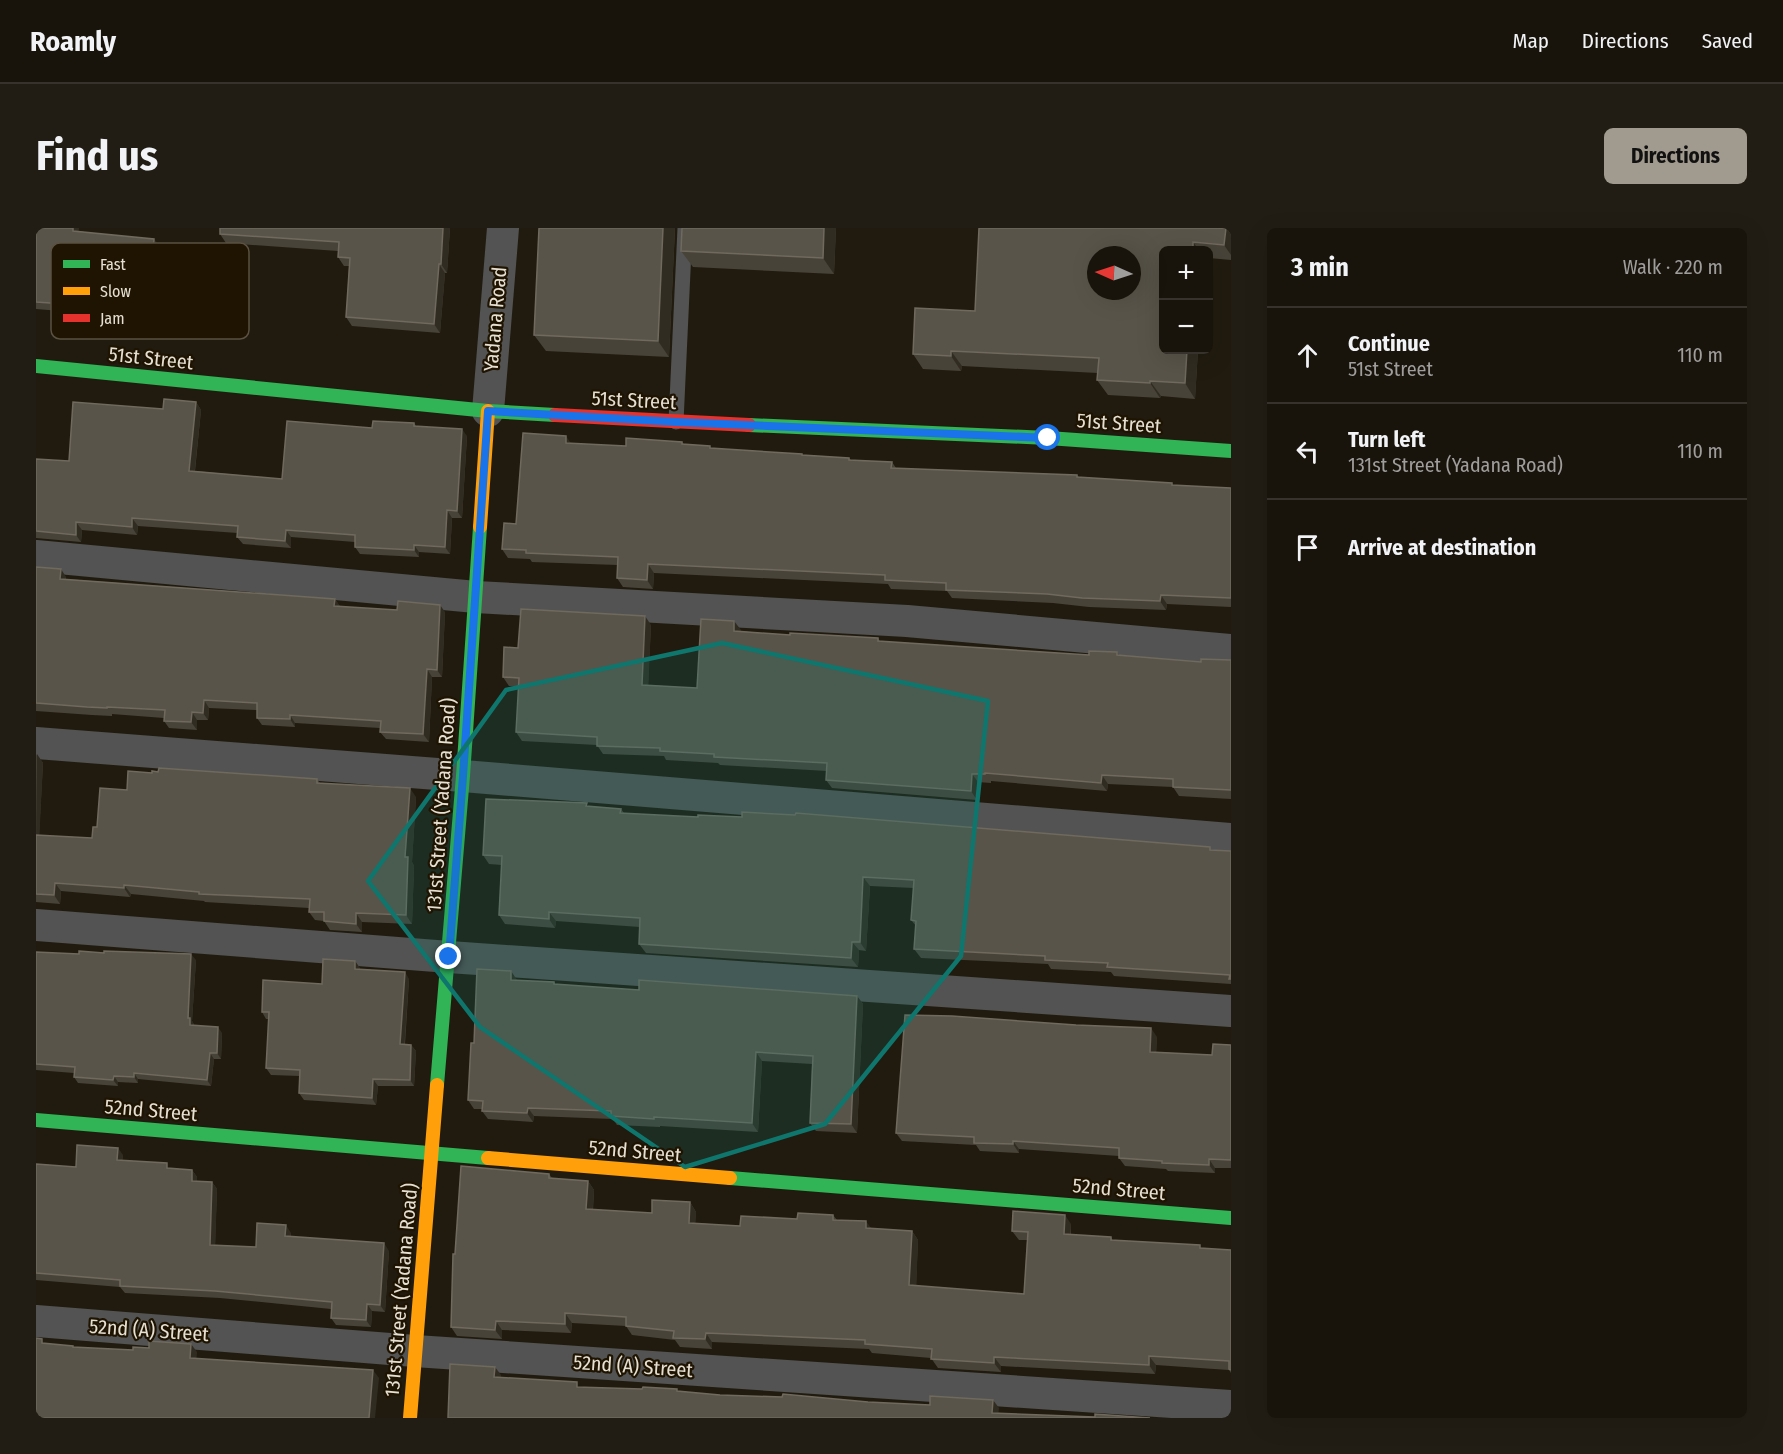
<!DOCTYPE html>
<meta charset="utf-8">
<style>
body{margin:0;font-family:"Fira Sans Condensed",sans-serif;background:#221d14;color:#f1f3f6}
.controls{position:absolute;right:18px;top:18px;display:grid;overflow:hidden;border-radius:9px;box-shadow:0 6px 24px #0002}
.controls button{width:54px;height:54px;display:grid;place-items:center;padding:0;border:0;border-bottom:2px solid #37332c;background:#19140b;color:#f1f3f6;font:30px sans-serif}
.compass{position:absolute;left:1051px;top:18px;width:54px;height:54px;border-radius:50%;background:#19140b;box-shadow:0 6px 24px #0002;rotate:273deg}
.stop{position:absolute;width:18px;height:18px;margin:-14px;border:4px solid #1a73e8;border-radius:50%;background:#fff}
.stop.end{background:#1a73e8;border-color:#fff;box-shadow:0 2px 6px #0008}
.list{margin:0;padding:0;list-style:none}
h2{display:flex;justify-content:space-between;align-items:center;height:78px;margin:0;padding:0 24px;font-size:26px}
h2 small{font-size:20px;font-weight:400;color:#9f9e9d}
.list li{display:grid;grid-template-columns:39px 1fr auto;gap:18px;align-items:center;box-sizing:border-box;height:96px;padding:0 24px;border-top:2px solid #37332c}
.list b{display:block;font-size:22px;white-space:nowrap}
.list p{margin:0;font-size:20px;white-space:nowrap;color:#9f9e9d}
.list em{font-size:20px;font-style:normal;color:#9f9e9d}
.icon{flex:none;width:33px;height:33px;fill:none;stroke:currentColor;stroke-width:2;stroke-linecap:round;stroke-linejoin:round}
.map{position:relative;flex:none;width:1195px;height:1190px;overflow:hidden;border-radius:9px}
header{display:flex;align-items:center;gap:36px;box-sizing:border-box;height:84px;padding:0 30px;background:#19140b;border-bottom:2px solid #37332c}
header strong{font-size:28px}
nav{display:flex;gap:33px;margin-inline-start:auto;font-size:21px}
.intro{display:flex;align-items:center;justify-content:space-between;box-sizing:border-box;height:144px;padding:0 36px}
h1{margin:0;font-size:42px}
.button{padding:15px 27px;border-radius:9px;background:#a19a8e;color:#111;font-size:21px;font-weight:700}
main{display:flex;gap:36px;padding:0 36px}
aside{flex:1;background:#19140b;border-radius:9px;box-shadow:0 6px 24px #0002}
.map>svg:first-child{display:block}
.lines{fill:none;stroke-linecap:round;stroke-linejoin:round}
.lane{stroke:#525352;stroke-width:15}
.street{stroke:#525352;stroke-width:32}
.fast{stroke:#30b455;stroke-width:14}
.slow{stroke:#ff9f0a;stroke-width:14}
.jam{stroke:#e5322d;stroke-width:14}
.wall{fill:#484339}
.shaded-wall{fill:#312c21}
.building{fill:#595449;stroke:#6f695e;stroke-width:1.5;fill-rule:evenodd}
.route{stroke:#1a73e8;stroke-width:8}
.marked{fill:#0f766e;fill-opacity:0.2;stroke:#0f766e;stroke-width:4.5;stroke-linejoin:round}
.labels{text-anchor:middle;stroke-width:4.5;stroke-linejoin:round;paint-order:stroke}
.street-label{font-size:20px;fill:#e6dfd2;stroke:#1e1401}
.key{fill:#1e1401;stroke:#5a5140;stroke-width:1.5}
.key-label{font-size:16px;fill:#e6dfd2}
</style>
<header>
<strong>Roamly</strong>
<nav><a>Map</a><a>Directions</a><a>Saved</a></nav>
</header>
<div class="intro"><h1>Find us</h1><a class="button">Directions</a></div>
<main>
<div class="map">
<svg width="1195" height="1190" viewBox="0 0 1195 1190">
<rect width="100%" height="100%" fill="#211b0f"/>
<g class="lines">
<polyline class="lane" points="640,194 649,0"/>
<g class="street">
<polyline points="452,183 467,0"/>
<polyline points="0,328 440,369 871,393 1195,422"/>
<polyline points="0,515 427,548 1195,611"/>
<polyline points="0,697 413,729 1195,783"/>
<polyline points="0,1093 379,1123 1195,1178"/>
</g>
<g class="fast">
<polyline points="0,138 452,183 519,187"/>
<polyline points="713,197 1012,210 1195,223"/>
<polyline points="401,857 427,548 444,299"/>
<polyline points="0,892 452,930"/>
<polyline points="694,950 1195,990"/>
</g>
<g class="slow">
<polyline points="444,299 452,183"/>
<polyline points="452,930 694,950"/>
<polyline points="374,1190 401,857"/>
</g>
<polyline class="jam" points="519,187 713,197"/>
</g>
<g class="wall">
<polygon points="0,0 43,3 124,18 122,41 180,53 177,97 134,93 129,85 62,78 62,86 0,81"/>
<polygon points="184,0 414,0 411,45 409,45 404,105 316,98 310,89 313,38 308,38 302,29 302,23 190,15 184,6"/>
<polygon points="503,0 639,0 633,129 510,123 498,107"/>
<polygon points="800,0 798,46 657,39 645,23"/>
<polygon points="1195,0 1195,32 1173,30 1173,22 1128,22 1128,122 1162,122 1159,171 1125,168 1124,170 1072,167 1061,152 1062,145 926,138 925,143 887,141 877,126 939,83"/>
<polygon points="160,174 165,182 159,243 246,251 336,200 378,195 381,199 431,208 426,290 416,290 414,326 383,324 383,329 324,326 319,319 319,314 255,309 255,320 207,316 201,309 202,305 102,298 101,307 46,302 45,314 0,310 0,231 33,233 127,181"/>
<polygon points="646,214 648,216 676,220 767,227 813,230 815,232 856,234 860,240 1041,247 1043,249 1137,257 1195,260 1195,379 1131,376 1130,382 1053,379 1017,375 916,370 911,363 855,361 852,356 618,345 617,361 587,359 581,350 582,337 496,334 494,331 472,330 466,321 480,296 535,216 590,218"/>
<polygon points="0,339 30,349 30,351 299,371 304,379 409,384 406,449 396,449 393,514 350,511 344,504 344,500 259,495 259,499 226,497 221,490 221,482 173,480 172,492 161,492 161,502 133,500 128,493 128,490 76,486 76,488 56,487 0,483"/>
<polygon points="698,393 704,403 754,407 842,410 844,413 1053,427 1081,424 1083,427 1165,434 1195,432 1195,571 1143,568 1137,559 1072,556 1071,563 955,553 955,555 942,554 941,572 796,560 790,552 791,543 684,537 682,535 630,532 628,528 567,526 561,517 486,513 480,504 483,459 473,458 467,449 482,420 615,397 612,457 661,460"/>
<polygon points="0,526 7,535 3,607 56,610 61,599 91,562 116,545 281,551 284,555 380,569 376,634 378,638 376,696 326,694 326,704 294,702 288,693 279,692 273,684 273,680 169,674 168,673 95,666 94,669 25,663 24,676 0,674"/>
<polygon points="553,579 585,581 588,585 1195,623 1195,756 1078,748 1075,744 1015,741 1012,736 885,730 878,721 880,698 875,692 878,660 834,658 830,723 823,722 822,739 610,725 603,716 604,699 520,693 519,700 469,696 463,687 466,637 453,636 447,627"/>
<polygon points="0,724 160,732 156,793 158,797 186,805 185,831 178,831 175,858 102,851 102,855 82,854 82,858 42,855 38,849 38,845 0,842"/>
<polygon points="319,733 324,741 373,751 369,816 375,817 380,823 378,858 342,858 340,877 268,872 263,865 264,848 235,847 230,840 233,791 230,791 226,784 286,756"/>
<polygon points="481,752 518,754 519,756 603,762 821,768 827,776 821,905 780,903 774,895 776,836 726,833 722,904 624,898 624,899 581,897 577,891 498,888 497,894 452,891 446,883 446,881 438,881 432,872 438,815"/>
<polygon points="1121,809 1120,824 1176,827 1195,817 1195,940 1179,940 1179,945 1132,943 1130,941 1089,938 1083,930 1083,928 983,921 983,925 944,923 940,917 866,913 860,905"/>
<polygon points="87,927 86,933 135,941 156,942 161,949 161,953 176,954 181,961 179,1017 220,1019 255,1005 255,1009 353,1023 349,1084 336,1083 335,1099 300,1097 295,1090 295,1081 184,1070 89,1065 84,1059 0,1052 0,936 40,939"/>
<polygon points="513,946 516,950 552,953 558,962 557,982 616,985 654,974 660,984 659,995 704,998 797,987 801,992 835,1000 876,1003 882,1012 880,1058 988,1066 991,1012 983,1012 976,1003 1035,996 1035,1007 1075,1009 1077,1013 1195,1022 1195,1145 1193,1142 1120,1137 1119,1146 965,1138 965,1144 902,1140 895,1130 836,1125 833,1121 676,1114 676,1121 644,1119 639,1112 596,1107 590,1098 536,1095 535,1105 466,1102 466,1111 421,1108 415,1099 419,1026"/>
</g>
<g class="shaded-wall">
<polygon points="37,0 43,0 42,10 37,3"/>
<polygon points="407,0 414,0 411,45 405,36"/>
<polygon points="627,0 639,0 633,129 622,113"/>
<polygon points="788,0 800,0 798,46 787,30"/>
<polygon points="1190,0 1195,0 1195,27 1188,17"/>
<polygon points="118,11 124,18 121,48 116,40"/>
<polygon points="1157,14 1163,22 1157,22"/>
<polygon points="403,36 409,45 404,105 398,96"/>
<polygon points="175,46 180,53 177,97 171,89"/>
<polygon points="57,70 62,78 62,86 56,78"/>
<polygon points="1151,122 1162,122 1159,171 1149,155"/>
<polygon points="915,123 926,138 925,143 915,128"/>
<polygon points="1114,153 1125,168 1124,170 1114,155"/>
<polygon points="160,174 165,182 158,250 153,243"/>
<polygon points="426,201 431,208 426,290 421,283"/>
<polygon points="530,208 536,217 530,215"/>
<polygon points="411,282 416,290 414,326 409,319"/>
<polygon points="96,290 102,298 101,307 96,299"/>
<polygon points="40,294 46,302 45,314 40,307"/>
<polygon points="250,302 255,309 255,320 249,313"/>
<polygon points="378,317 383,324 383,329 378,322"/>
<polygon points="612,336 618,345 617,361 611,352"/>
<polygon points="25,341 30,349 29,358 24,351"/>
<polygon points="1125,367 1131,376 1130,382 1124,373"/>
<polygon points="299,371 304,378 304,386 298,378"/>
<polygon points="404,377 409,384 406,449 401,442"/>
<polygon points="609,388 615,397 612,465 606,457"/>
<polygon points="698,393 705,402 704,411 698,403"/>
<polygon points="391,441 396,449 393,514 387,506"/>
<polygon points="168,472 173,480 172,492 167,485"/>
<polygon points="156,484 161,492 161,502 155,494"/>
<polygon points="254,487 259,495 259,499 254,491"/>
<polygon points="1,526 7,535 3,615 0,612"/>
<polygon points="936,546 942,554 941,572 935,563"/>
<polygon points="1066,547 1072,556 1071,563 1065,555"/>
<polygon points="374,560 380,569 376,634 378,638 376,696 370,687 369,629"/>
<polygon points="827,649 834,658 830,723 824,714"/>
<polygon points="19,655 25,663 24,676 18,667"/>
<polygon points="88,657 95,666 94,669 88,660"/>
<polygon points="513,684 520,693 519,700 513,691"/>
<polygon points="320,685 326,694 326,704 320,696"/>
<polygon points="816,714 823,722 822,739 815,730"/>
<polygon points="155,726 160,732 156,793 158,796 158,803 154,797 152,790"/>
<polygon points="319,733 324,740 323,747 319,741"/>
<polygon points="475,743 481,752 481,761 475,752"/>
<polygon points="369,744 373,751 368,823 364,816"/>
<polygon points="821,768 827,776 821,905 815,896"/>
<polygon points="182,799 186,805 185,831 181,825"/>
<polygon points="1115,800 1121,809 1120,832 1114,824"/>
<polygon points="375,817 380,823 378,858 374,852"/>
<polygon points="720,824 726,833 722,904 716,895"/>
<polygon points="174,825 178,831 175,858 171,852"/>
<polygon points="98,845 102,851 102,855 98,849"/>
<polygon points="78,848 82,854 82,858 77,852"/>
<polygon points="337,851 342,858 340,877 336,870"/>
<polygon points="492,880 498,888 497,894 491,885"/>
<polygon points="977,913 983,921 983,925 977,916"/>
<polygon points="82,920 87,927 86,940 81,932"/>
<polygon points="1173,931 1179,940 1179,945 1173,937"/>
<polygon points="156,942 161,949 161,960 156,953"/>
<polygon points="552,953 558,962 556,991 550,981"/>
<polygon points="176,954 181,961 179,1024 174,1017"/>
<polygon points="654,974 660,984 659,1004 653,995"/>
<polygon points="1029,987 1035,996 1034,1015 1028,1006"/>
<polygon points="830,993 837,1003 830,1000"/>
<polygon points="250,997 255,1005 254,1016 249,1008"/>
<polygon points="876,1003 882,1012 880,1066 873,1057"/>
<polygon points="348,1015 353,1023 349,1084 344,1077"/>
<polygon points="331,1076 336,1083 335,1099 330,1092"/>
<polygon points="529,1085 536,1095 535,1105 529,1096"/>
<polygon points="460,1093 466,1102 466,1111 459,1102"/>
<polygon points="670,1105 676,1114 676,1121 669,1111"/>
<polygon points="155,1116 161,1124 160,1137 154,1130"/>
<polygon points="1113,1128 1120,1137 1119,1146 1113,1137"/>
<polygon points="958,1129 965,1138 965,1144 958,1135"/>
<polygon points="459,1139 465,1147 464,1157 458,1149"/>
<polygon points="337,1142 343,1150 339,1190 333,1190"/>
<polygon points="957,1172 963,1180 962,1190 956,1185"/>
</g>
<g class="building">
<polygon points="0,0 37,0 37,3 118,11 116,40 175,46 171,89 129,86 129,78 57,70 56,78 0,74"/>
<polygon points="184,0 407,0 405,36 403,36 398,96 310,89 314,30 302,29 303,14 184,6"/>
<polygon points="503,0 627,0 622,113 498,107"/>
<polygon points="646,0 788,0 787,30 645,23"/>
<path d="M943,0h247l-2,17 -31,-3v8h-29v100h23l-2,33 -35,-2v2l-53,-3 2,-22 -148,-7v5l-38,-2 2,-46 60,3zM1060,27h36v36h-36z"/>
<polygon points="128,171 160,174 153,243 246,251 251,193 336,200 337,193 378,195 378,198 426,201 421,283 411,282 409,319 378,317 378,322 319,319 319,307 250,302 249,313 201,309 202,298 96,290 96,299 40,294 40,307 0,303 0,231 33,233 37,174 127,181"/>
<polygon points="487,205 530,208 530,215 590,218 590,210 646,214 646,216 674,218 674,220 766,226 766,227 813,230 813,232 856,234 855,240 1041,247 1041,249 1136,255 1136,257 1195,260 1195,370 1125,367 1124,373 1046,370 1011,366 910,362 910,355 849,352 849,347 612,336 611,352 581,350 582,329 490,325 490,322 466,321 468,295 480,296"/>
<polygon points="0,339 25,341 24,351 299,371 298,378 361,382 362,373 404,377 401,442 391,441 387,506 344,504 345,493 254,487 254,491 221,490 221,475 168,472 167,485 156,484 155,494 128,493 129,482 71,479 71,480 51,479 0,475"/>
<polygon points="485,381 609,388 606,457 661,460 665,391 698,393 698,403 754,407 754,405 842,410 842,413 1053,427 1053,423 1081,424 1081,427 1165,434 1165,431 1195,432 1195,562 1137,559 1137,551 1066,547 1065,555 949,545 949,546 936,546 935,563 790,552 791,535 678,529 678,526 624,523 624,520 561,518 561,509 480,504 483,450 467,449 468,419 482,420"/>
<polygon points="123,540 281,551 281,555 374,560 369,629 372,629 370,687 320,685 320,696 288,693 288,684 273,684 274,671 163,666 163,664 88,657 88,660 19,655 18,667 0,666 0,607 56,610 57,599 61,599 64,560 91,562 92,543 116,545 116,543 122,544"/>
<polygon points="450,571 551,575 550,578 585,581 584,585 662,589 662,587 706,589 706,584 759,587 760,585 1174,619 1174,622 1195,623 1195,751 1193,751 1194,747 1071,739 1072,735 1009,732 1009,728 878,721 880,693 875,692 878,652 827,649 824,714 816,714 815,730 603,716 604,690 513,684 513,691 463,687 466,628 447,627"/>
<polygon points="43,723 68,725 68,723 155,726 152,790 154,790 154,797 182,799 181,825 174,825 171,852 98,845 98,849 78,848 77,852 38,849 39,839 0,836 0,724 43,726"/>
<polygon points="287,731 319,733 319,741 369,744 364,816 375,817 374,852 337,851 336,870 263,865 264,842 230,840 233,784 226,784 227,752 286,756"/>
<polygon points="441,741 475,743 475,752 518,754 518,756 603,762 603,752 821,768 815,896 774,895 777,828 720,824 716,895 618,889 618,891 575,888 575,883 492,880 491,885 446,883 447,873 432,872 435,815 438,815"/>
<polygon points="869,787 916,788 1040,797 1115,800 1114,824 1176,827 1177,816 1195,817 1195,932 1173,931 1173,937 1126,935 1126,933 1083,930 1083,920 977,913 977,916 938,915 938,909 860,905"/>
<polygon points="41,917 82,920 81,932 131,935 131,940 156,942 156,953 176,954 174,1017 220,1019 221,995 250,997 249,1008 348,1015 344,1077 331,1076 330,1092 295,1090 296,1074 179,1063 84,1058 84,1052 0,1045 0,936 40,939"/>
<polygon points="425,938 513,946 513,950 552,953 550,981 616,985 616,972 654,974 653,995 704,998 705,988 761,991 762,985 797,987 797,992 830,993 830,1000 876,1003 873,1057 988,1066 992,1004 976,1003 977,983 1029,987 1028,1006 1075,1009 1075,1012 1164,1017 1164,1020 1195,1022 1195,1142 1193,1141 1193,1133 1113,1128 1113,1137 958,1129 958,1135 895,1131 896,1121 829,1116 829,1112 670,1105 669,1111 637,1110 638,1103 590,1098 590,1089 529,1085 529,1096 460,1093 459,1102 415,1099 417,1026 419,1026"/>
<polygon points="0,1110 6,1111 6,1115 37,1118 37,1119 97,1122 97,1119 113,1120 113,1113 155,1116 154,1130 337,1142 333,1190 0,1190"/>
<polygon points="414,1136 459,1139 458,1149 541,1154 541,1159 606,1161 607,1159 641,1161 641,1163 684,1167 746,1169 747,1166 832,1174 894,1177 894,1168 957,1172 956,1185 1059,1189 1059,1186 1114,1190 412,1190"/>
</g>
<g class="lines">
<polyline class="route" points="413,729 427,548 452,183 640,194 1012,210"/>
</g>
<path class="marked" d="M686,415l266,58 -27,255 -136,168 -140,43 -205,-140 -112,-146 138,-191z"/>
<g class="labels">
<g class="street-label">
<text transform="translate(459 91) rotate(-85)" y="7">Yadana Road</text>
<text transform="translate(115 130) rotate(6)" y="7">51st Street</text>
<text transform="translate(598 172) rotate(3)" y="7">51st Street</text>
<text transform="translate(1083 195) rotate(4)" y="7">51st Street</text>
<text transform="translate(405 577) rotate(-86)" y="7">131st Street (Yadana Road)</text>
<text transform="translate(115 882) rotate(5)" y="7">52nd Street</text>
<text transform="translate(599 923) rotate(5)" y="7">52nd Street</text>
<text transform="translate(1083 961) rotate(5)" y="7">52nd Street</text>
<text transform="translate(365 1062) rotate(-85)" y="7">131st Street (Yadana Road)</text>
<text transform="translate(113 1102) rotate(4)" y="7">52nd (A) Street</text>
<text transform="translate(597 1138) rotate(4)" y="7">52nd (A) Street</text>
</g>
</g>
<rect x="15" y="15" width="198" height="96" rx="9" class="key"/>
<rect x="27" y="32" width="27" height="8" fill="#30b455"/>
<rect x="27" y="59" width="27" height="8" fill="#ff9f0a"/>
<rect x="27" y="86" width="27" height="8" fill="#e5322d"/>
<g class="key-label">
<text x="64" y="42">Fast</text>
<text x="64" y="69">Slow</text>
<text x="64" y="96">Jam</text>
</g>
</svg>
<div class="controls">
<button>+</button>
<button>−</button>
</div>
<svg class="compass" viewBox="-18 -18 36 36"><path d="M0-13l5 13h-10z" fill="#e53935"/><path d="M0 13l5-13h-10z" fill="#9f9e9d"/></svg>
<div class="stop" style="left:1012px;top:210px"></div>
<div class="stop end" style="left:413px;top:729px"></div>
</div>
<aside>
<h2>3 min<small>Walk · 220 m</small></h2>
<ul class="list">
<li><svg class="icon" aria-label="ahead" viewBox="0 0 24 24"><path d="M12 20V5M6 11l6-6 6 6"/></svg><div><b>Continue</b><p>51st Street</p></div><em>110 m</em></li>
<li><svg class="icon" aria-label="left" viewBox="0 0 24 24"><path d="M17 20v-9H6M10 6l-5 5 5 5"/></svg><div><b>Turn left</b><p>131st Street (Yadana Road)</p></div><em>110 m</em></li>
<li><svg class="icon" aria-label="arrive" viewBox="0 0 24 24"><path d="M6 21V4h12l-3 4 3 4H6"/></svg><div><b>Arrive at destination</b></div></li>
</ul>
</aside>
</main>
